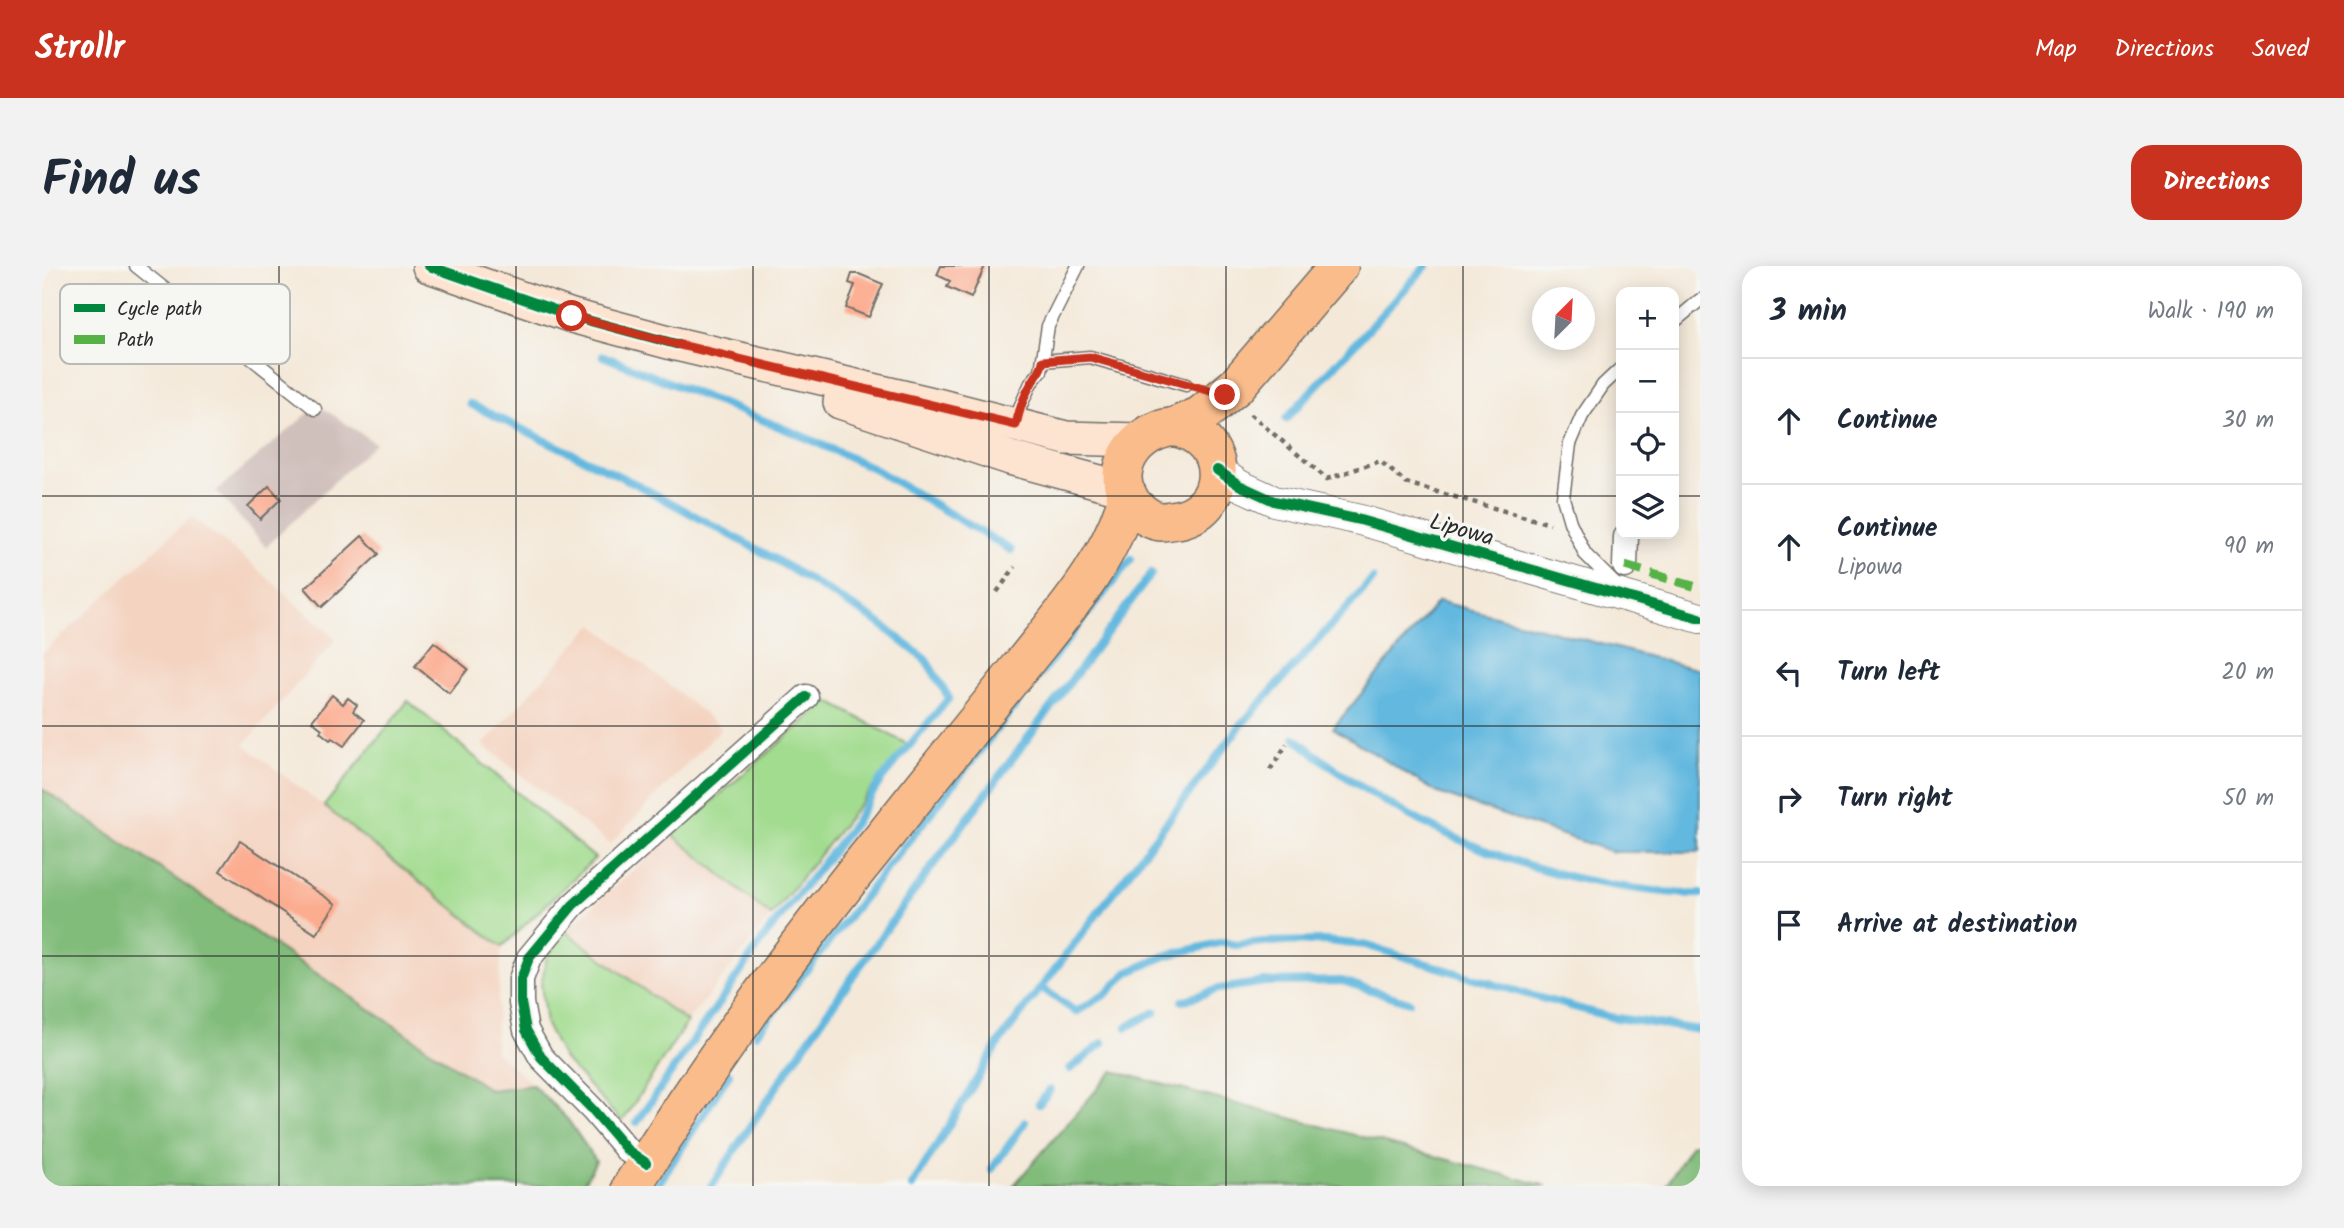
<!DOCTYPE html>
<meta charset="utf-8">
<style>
body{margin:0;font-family:Kalam,sans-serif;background:#f2f2f3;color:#1f2937}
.controls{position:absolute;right:21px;top:21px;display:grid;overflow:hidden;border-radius:14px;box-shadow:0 4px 18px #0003}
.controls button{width:63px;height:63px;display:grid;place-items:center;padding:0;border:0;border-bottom:2px solid #e0e1e3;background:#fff;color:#1f2937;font:35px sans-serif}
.compass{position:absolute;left:1490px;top:21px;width:63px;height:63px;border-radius:50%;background:#fff;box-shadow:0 4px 18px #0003;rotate:24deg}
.stop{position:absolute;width:21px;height:21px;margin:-16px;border:5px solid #c8321e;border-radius:50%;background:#fff}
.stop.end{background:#c8321e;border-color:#fff;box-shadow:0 2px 7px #0008}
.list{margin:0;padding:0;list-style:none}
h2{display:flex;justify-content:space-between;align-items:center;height:91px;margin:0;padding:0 28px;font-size:30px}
h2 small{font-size:23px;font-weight:400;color:#747a83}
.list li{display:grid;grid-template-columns:46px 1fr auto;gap:21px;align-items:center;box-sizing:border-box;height:126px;padding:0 28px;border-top:2px solid #e0e1e3}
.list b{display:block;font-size:26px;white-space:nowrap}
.list p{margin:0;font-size:23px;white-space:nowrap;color:#747a83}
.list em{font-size:23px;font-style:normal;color:#747a83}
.icon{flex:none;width:38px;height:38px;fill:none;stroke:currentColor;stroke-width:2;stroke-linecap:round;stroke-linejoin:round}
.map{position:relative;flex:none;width:1658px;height:920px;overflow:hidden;border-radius:21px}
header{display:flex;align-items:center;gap:42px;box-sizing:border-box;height:98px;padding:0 35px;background:#c8321e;color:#fff}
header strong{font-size:33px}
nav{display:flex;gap:38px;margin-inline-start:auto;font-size:24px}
.intro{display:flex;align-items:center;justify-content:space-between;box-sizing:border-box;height:168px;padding:0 42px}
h1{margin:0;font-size:49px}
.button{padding:18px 32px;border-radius:21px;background:#c8321e;color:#fff;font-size:24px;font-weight:700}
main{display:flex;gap:42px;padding:0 42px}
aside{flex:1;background:#fff;border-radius:21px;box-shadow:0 4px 18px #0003}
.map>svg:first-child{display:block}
.built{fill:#f4d3c0}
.industrial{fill:#d0c0bc}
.green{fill:#a2dc8f;stroke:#66845d;stroke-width:2}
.forest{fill:#81bc7a;stroke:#567452;stroke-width:2}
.water{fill:#62b8df;stroke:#467285;stroke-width:2}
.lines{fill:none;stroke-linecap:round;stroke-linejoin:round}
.stream{stroke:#62b8df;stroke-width:8}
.building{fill:#fcac8f}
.service-casing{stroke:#716e68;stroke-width:15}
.minor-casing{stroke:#716e68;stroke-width:27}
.tertiary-casing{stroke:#716e68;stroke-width:32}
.secondary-casing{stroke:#716e68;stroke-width:36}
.trunk-casing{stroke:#716e68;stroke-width:41}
.path{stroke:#716e68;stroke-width:4.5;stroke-dasharray:5 5;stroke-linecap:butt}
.service{stroke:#fff;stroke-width:12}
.minor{stroke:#fff;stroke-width:24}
.tertiary{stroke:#fff;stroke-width:30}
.secondary{stroke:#fde4d1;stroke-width:33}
.trunk{stroke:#fabc8b;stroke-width:38}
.quiet{stroke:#56b246;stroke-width:9;stroke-dasharray:18 9;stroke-linecap:butt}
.cycleway-casing{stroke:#f6f6f2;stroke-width:15}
.cycleway{stroke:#00873e;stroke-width:10}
.route{stroke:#c8321e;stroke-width:9}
.grid{fill:none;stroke:#2b2b2b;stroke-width:2;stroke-opacity:0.55}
.labels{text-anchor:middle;stroke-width:7;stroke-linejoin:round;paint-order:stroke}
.street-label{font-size:23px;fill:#2b2b2b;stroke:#f6f6f2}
.key{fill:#f6f6f2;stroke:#b9b9b6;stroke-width:2}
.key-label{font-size:19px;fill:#2b2b2b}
</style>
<header>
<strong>Strollr</strong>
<nav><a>Map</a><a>Directions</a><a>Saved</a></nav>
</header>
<div class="intro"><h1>Find us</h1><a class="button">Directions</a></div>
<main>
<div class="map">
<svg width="1658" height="920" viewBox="0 0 1658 920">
<rect width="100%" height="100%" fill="#f6f6f2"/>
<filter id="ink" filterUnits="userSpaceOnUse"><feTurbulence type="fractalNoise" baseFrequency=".0143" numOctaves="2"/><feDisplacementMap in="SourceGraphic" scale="14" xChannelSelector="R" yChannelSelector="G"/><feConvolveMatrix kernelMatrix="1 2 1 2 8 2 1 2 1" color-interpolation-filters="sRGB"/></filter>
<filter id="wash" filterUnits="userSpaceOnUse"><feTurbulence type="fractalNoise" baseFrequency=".00686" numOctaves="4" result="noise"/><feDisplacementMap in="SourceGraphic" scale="28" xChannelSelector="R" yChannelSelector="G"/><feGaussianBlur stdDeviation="1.57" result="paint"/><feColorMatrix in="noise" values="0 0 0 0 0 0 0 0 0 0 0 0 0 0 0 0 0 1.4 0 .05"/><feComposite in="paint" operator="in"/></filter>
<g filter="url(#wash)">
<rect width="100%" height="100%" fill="#f4e9d9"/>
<g class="built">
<polygon points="149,251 210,298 294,373 202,479 352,594 460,681 452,784 491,819 449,824 0,522 0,388"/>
<polygon points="551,358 680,462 568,578 441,479"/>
<polygon points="631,569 729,650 645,756 523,665"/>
</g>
<polygon class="industrial" points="276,139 333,177 224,281 174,225"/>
<g class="green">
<polygon points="366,435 553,592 460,681 282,540"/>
<polygon points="786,435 865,478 729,650 631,569"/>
<polygon points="523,665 645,756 580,856 521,792 504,759 499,718 505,691"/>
</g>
<g class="forest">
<polygon points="0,523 448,824 491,819 526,854 554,895 540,920 0,920"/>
<polygon points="1071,805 1505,920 971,920"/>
<polygon points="1658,876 1658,920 1624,920 1649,878"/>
</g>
<polygon class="water" points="1396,335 1658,404 1658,586 1571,586 1396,527 1291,462"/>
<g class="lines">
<g class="stream">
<polyline points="561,90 753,167 829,201 969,284"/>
<polyline points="428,138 596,219 731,292 836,356 884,394 907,432 838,515 812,558 724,669 595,856"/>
<polyline points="1244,153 1384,0"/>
<path d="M1253,472c99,83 224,138 352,152 17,2 35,5 53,4"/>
<polyline points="1000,722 1034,746 1064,728 1085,707 1123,690 1181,676 1193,679 1222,676 1283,675 1323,679 1484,728 1568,751 1658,764"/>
<polyline points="1140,735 1177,723 1223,716 1300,715 1367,736"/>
<polyline points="1085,761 1113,746"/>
<polyline points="714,768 1089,293"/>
<polyline points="1028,803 1061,777"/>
<polyline points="997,838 1008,824"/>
<polyline points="950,903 983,856"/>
<polyline points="615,920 687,808"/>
<path d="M670,920c134,-213 289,-411 439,-612"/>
<polyline points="870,920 956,778 1199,459 1331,313"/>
</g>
</g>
<g id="blocks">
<g class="building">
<polygon points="899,0 943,0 929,32 905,21 908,15 895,9"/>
<polygon points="810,8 817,8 841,18 827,51 804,42 813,19 807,17"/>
<polygon points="227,220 239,233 218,253 206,240"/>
<polygon points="320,270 337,288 280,341 263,322"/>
<polygon points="392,376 426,403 407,427 373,400"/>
<polygon points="290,429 301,438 306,432 315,439 311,445 322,454 302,480 290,472 288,474 278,466 280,463 270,455"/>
<polygon points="198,575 294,638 274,668 178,605"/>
</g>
</g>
</g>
<g filter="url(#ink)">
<use href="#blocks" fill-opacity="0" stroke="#716e68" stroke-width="2"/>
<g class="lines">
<defs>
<g id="service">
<polyline points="94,0 273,143"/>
<polyline points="1632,56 1658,34"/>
<polyline points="1001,95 1048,91 1144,119"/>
<polyline points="974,157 979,139 989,117 999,105 1006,60 1036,0"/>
<polyline points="1574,319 1543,288 1528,256 1521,232 1528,178 1540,150 1561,119 1579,102"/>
</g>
<g id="minor">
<polyline points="1583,300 1584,271"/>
<polyline points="604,897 585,884 551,844 499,791 484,764 479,737 479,713 487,692 531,639 764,431"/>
</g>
<polyline id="tertiary" points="1175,204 1197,219 1232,235 1318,254 1658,352"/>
<g id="secondary">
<polyline points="387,0 530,50 634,78 895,139 1024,172 1098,174"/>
<polyline points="798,136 968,192 1083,223"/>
</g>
<g id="trunk">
<path d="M1132,161c58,10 56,86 0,93 -5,1 -12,2 -16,1 -5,-1 -11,-4 -15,-7 -41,-30 -15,-83 31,-87z"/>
<polyline points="1132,161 1158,150 1194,120 1297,0"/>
<path d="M590,920c77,-122 162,-240 254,-352 45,-57 91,-113 136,-169 43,-54 87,-102 106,-169"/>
</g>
</defs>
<use href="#service" class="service-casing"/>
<use href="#minor" class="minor-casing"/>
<use href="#tertiary" class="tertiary-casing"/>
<use href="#secondary" class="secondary-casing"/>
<use href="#trunk" class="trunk-casing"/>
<g class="path">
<polyline points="1208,148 1285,213 1338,195 1364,217 1508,258"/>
<polyline points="955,326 973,301"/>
<polyline points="1228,504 1245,478"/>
</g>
<use href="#service" class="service"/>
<use href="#minor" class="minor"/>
<use href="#tertiary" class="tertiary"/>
<use href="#secondary" class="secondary"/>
<use href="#trunk" class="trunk"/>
<polyline class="quiet" points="1583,300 1658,322"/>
<defs>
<g id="cycleway">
<polyline points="387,0 530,50 634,78"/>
<polyline points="1175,204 1197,219 1232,235 1318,254 1658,352"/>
<polyline points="604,897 585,884 551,844 499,791 484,764 479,737 479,713 487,692 531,639 764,431"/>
</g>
</defs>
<use href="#cycleway" class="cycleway-casing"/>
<use href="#cycleway" class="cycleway"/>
</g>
</g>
<g class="lines" filter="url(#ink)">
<path class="route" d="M530,50l104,28 340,81c3,-14 7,-27 14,-39 5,-10 11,-14 13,-25l47,-4 135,38"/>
</g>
<path class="grid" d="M237,0v920M474,0v920M711,0v920M947,0v920M1184,0v920M1421,0v920M0,230h1579M1632,230h26M0,460h1658M0,690h1658"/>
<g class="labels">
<g class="street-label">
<text transform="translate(1420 263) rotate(16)" y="8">Lipowa</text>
</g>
</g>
<rect x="18" y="18" width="230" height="80" rx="10" class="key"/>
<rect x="32" y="38" width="31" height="8" fill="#00873e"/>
<rect x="32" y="69" width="31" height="9" fill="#56b246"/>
<g class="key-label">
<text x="75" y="49">Cycle path</text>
<text x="75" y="80">Path</text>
</g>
</svg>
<div class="controls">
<button>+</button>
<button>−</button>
<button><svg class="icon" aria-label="locate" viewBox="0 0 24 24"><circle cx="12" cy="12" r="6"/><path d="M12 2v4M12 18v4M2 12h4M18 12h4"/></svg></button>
<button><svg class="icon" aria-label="layers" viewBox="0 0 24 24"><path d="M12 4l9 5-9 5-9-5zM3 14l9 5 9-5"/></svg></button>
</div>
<svg class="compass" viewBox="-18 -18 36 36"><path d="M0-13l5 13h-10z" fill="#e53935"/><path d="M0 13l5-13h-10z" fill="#747a83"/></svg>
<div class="stop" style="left:530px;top:50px"></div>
<div class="stop end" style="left:1183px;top:129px"></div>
</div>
<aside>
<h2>3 min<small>Walk · 190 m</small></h2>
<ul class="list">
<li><svg class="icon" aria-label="ahead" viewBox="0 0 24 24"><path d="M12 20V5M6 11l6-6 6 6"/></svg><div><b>Continue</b></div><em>30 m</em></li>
<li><svg class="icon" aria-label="ahead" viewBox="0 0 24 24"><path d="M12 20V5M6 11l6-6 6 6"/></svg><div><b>Continue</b><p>Lipowa</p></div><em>90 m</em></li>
<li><svg class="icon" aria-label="left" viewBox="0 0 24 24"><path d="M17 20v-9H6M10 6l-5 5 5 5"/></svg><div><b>Turn left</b></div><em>20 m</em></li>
<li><svg class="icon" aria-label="right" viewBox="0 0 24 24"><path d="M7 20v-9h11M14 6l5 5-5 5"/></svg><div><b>Turn right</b></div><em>50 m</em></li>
<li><svg class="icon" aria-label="arrive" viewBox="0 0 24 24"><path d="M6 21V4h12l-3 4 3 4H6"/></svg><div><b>Arrive at destination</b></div></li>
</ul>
</aside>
</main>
